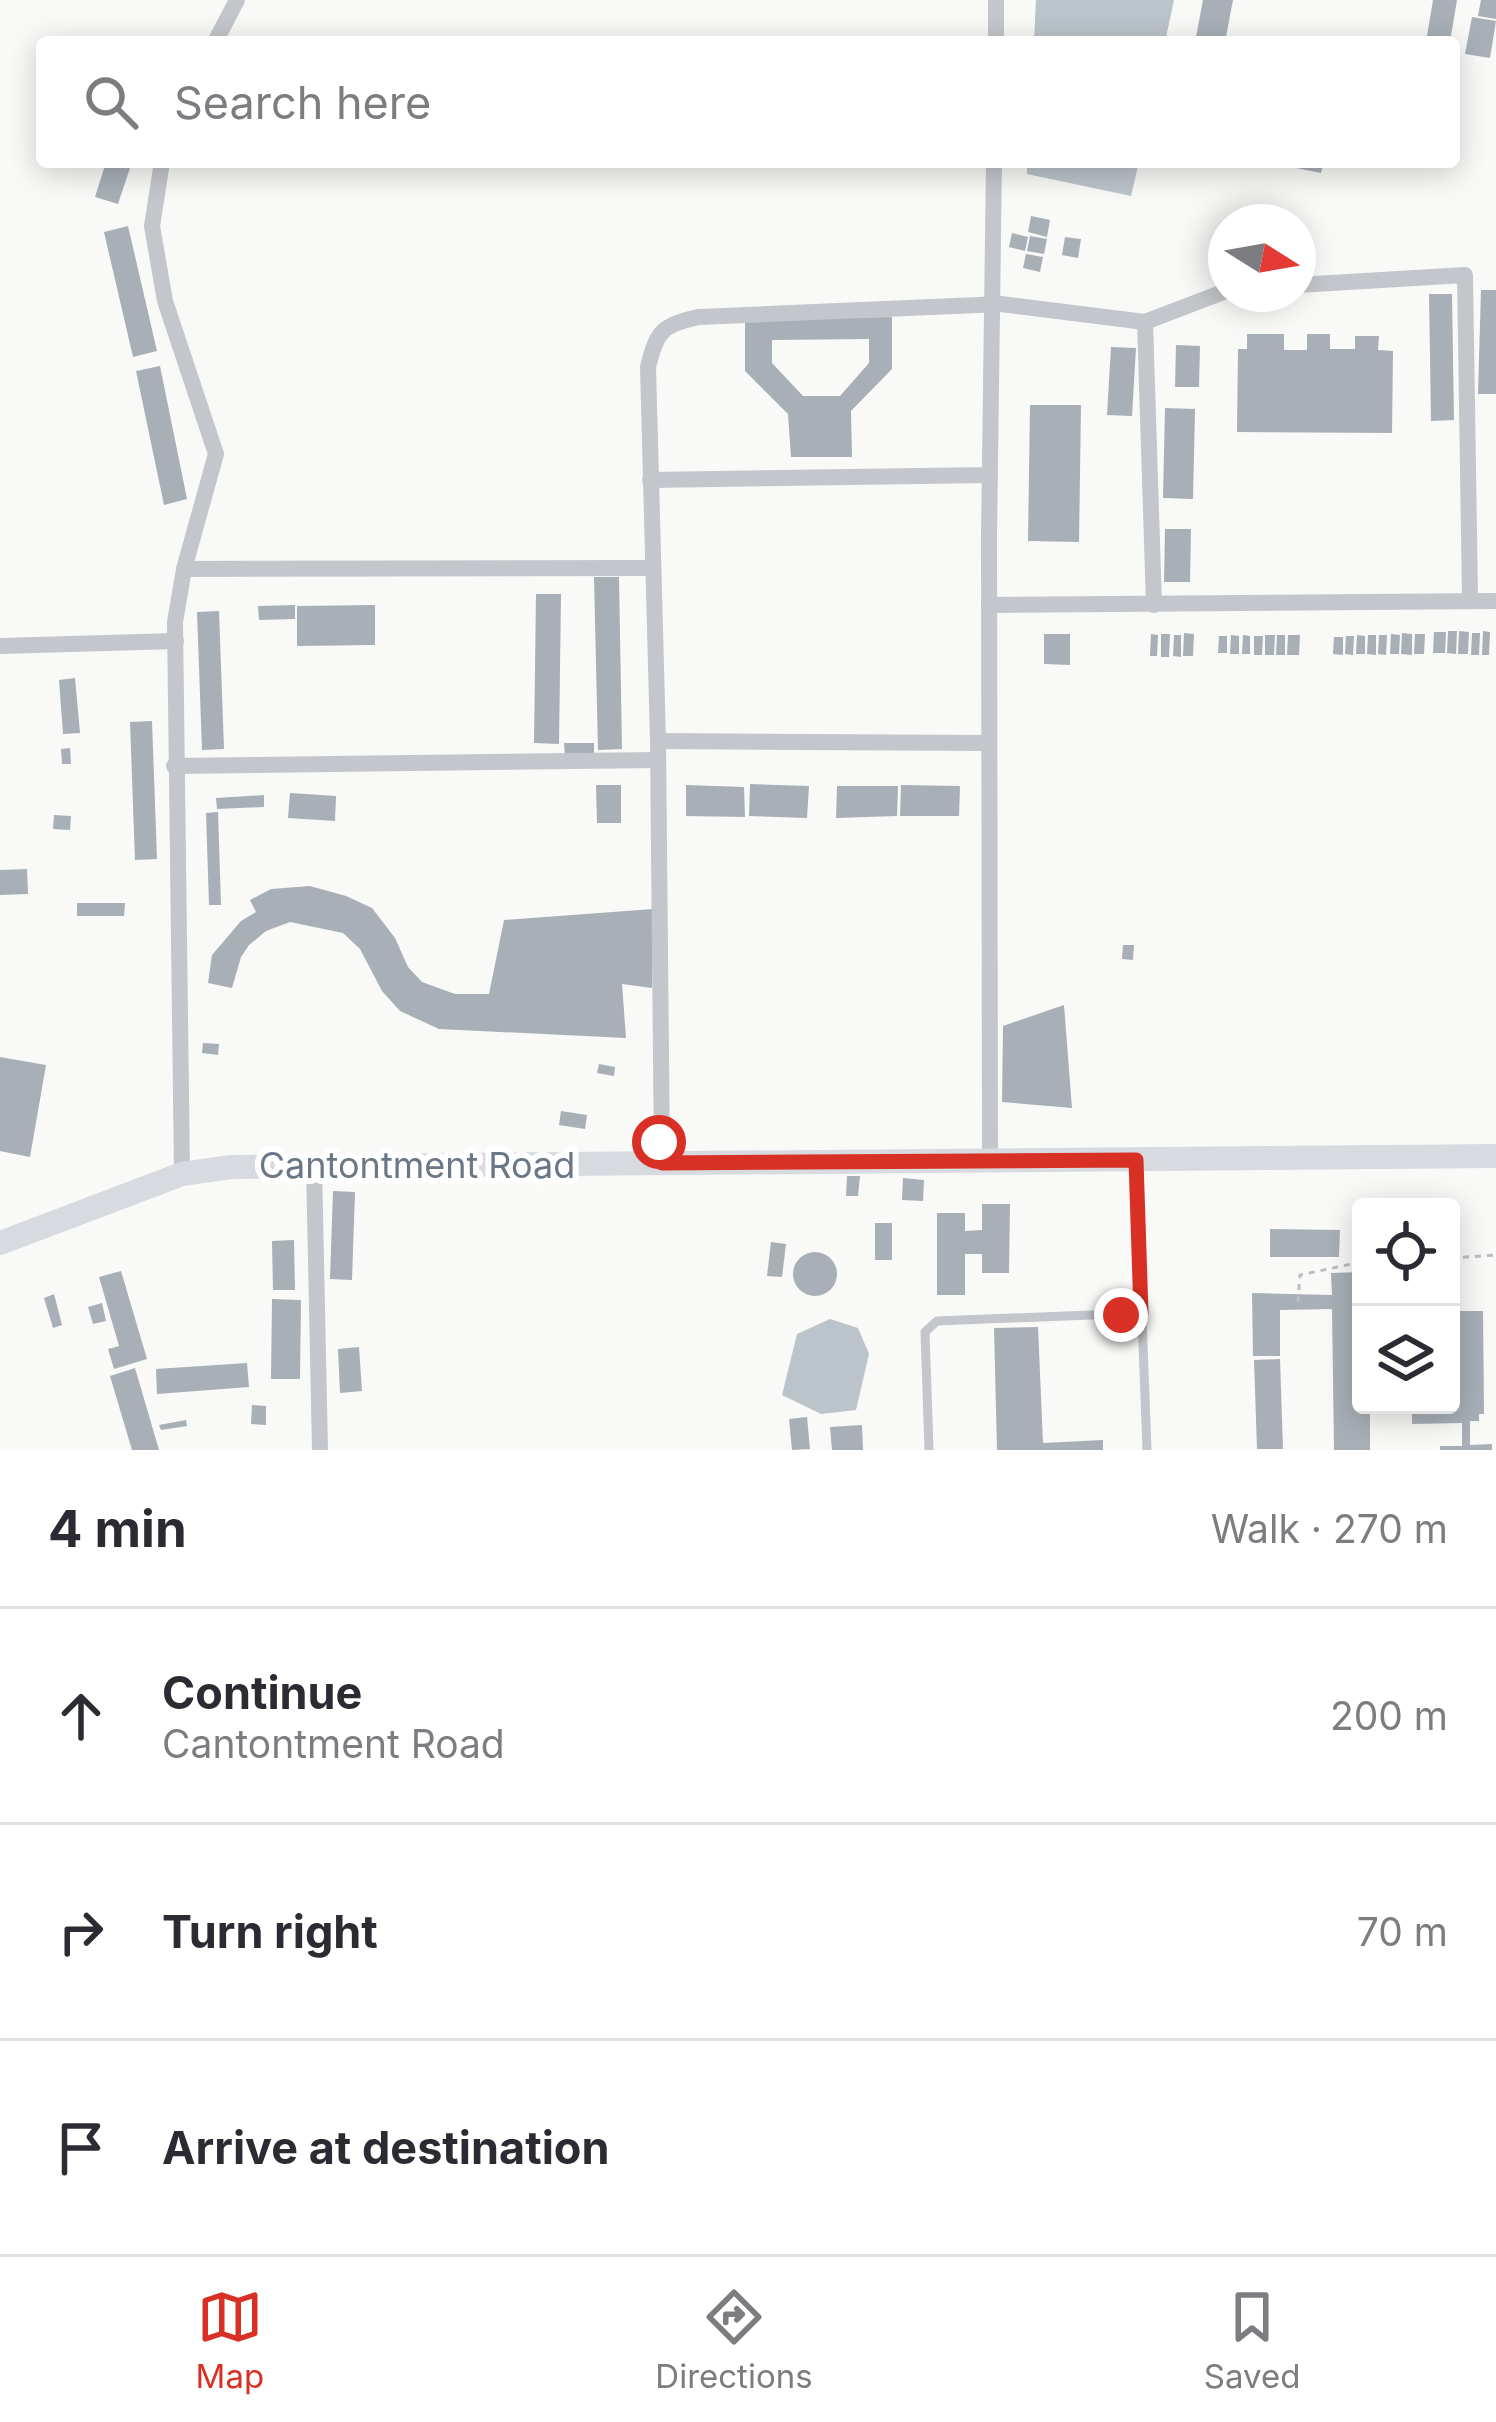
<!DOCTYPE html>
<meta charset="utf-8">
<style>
body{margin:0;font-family:Inter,sans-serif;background:#f7f7f7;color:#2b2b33}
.controls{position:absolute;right:36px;bottom:36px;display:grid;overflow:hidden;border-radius:12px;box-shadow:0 6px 30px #0003}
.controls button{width:108px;height:108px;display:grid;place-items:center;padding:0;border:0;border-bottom:3px solid #e1e1e2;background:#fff;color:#2b2b33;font:60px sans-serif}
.compass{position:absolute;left:1208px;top:204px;width:108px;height:108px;border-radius:50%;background:#fff;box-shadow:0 6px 30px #0003;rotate:101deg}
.stop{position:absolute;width:36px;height:36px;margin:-27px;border:9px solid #d93025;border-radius:50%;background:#fff}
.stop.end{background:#d93025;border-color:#fff;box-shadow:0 3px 12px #0008}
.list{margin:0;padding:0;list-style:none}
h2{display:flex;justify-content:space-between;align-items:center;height:156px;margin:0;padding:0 48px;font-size:51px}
h2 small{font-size:39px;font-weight:400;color:#7c7c81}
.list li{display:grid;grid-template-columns:78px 1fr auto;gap:36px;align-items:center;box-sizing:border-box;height:216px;padding:0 48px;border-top:3px solid #e1e1e2}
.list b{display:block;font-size:45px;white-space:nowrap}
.list p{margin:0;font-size:39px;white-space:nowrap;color:#7c7c81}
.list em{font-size:39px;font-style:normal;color:#7c7c81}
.icon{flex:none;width:66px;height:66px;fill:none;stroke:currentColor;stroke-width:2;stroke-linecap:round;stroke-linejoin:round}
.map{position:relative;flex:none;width:1496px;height:1450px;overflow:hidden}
.search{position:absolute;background:#fff;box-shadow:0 6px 30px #0003;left:36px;right:36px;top:36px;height:132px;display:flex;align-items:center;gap:30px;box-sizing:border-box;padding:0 42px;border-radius:12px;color:#7c7c81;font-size:45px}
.sheet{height:804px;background:#fff}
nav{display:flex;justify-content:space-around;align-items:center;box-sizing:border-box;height:168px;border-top:3px solid #e1e1e2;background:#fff;font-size:33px;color:#7c7c81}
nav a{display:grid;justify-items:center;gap:6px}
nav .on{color:#d93025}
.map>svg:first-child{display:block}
.water{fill:#bbc4ca}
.building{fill:#a8afb6;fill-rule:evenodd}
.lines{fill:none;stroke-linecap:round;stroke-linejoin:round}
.path{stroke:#bbbdc1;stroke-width:3;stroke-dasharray:6 6;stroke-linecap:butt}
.lane{stroke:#c3c6ca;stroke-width:9}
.street{stroke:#c3c6ca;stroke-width:16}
.secondary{stroke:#d7dbdf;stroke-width:24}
.route{stroke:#d93025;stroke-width:15}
.labels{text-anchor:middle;stroke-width:12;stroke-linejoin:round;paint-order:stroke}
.street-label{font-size:36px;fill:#6a7787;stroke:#fff}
</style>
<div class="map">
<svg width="1496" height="1450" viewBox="0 0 1496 1450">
<rect width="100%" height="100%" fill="#f9f9f7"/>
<g class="water">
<polygon points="1036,0 1174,0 1165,42 1034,42"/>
<polygon points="1027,162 1139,162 1131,196 1027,174"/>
<polygon points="830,1319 858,1328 869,1354 856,1410 821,1414 782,1395 797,1334"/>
</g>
<g class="building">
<polygon points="1203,0 1233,0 1225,42 1195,42"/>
<polygon points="1433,0 1457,0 1450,42 1426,42"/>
<polygon points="1481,0 1496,0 1496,19 1478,16"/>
<polygon points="1472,17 1496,21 1490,58 1465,54"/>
<polygon points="1311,36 1331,37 1342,42 1310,42"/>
<polygon points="106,162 132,162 118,204 95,197"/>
<polygon points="1291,162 1324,162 1321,173 1291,167"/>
<polygon points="1031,216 1050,220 1047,237 1028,232"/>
<polygon points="128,226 157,351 133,357 104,232"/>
<polygon points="1012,233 1028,237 1025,251 1009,247"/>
<polygon points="1030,236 1047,239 1044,254 1027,251"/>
<polygon points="1065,237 1081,239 1078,258 1062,255"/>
<polygon points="1026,254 1043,257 1040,272 1023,268"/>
<polygon points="1481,290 1496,290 1496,394 1478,394"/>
<polygon points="1429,294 1452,294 1454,420 1431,421"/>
<path d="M892,317v52l-41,42 1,46h-61l-3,-43 -43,-43v-52zM869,339v24l-29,33h-37l-31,-33v-23z"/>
<polygon points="1247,334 1284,334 1284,350 1307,350 1307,334 1330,334 1330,349 1355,349 1355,336 1379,336 1378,350 1393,351 1392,433 1237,432 1238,349 1247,349"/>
<polygon points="1176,345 1200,346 1199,387 1175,387"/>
<polygon points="1111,347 1136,348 1132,416 1107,415"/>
<polygon points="160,366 187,499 164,505 136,371"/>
<polygon points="1030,405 1081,405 1079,542 1028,541"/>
<polygon points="1165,408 1195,409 1193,499 1163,498"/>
<polygon points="1165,529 1191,529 1190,582 1164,582"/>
<polygon points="594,577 619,577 622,749 598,750"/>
<polygon points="536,594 561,594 559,744 534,743"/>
<polygon points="295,605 295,619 259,620 258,606"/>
<polygon points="375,605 375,645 297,646 297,606"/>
<polygon points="219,611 224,749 202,750 197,612"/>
<polygon points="1448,631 1457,631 1456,654 1447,653"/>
<polygon points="1459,631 1469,632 1468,654 1458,654"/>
<polygon points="1483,631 1490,632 1489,655 1482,655"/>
<polygon points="1434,632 1446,632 1445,653 1433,653"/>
<polygon points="1184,633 1194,634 1193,656 1183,656"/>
<polygon points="1402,633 1412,634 1412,655 1401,654"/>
<polygon points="1472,633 1480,633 1479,655 1471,655"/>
<polygon points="1044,634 1070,634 1070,665 1044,664"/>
<polygon points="1151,634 1158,635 1157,656 1150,656"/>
<polygon points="1161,634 1170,634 1169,657 1161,657"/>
<polygon points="1391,634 1400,635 1399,654 1390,654"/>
<polygon points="1415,634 1425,634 1424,654 1414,654"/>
<polygon points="1174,635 1181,635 1181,657 1173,656"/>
<polygon points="1231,635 1239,636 1239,654 1230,654"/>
<polygon points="1243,635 1250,636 1250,654 1242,654"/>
<polygon points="1265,635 1275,635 1274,655 1265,655"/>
<polygon points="1277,635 1285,635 1285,655 1276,655"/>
<polygon points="1288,635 1300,635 1299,655 1287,655"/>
<polygon points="1357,635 1365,636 1365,654 1356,654"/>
<polygon points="1368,635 1376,635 1376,655 1367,654"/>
<polygon points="1379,635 1387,635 1386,655 1378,654"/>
<polygon points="1219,636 1227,636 1227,653 1218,653"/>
<polygon points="1254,636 1263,636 1262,655 1254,655"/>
<polygon points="1346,636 1354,636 1353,655 1345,654"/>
<polygon points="1334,637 1343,637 1343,655 1333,654"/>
<polygon points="75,678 80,733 63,734 59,680"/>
<polygon points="152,721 157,859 135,860 130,722"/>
<polygon points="564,743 594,743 594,756 565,757"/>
<polygon points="70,748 71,764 62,764 61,749"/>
<polygon points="750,784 809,786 807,818 749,816"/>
<polygon points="596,785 621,785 621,823 597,823"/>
<polygon points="686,785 744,787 745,817 686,816"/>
<polygon points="901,785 960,786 959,816 900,816"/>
<polygon points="837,786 898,786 897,816 836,818"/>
<polygon points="290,793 336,796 335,821 288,818"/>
<polygon points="264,795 264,807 217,809 216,798"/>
<polygon points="218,812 221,905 209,905 206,813"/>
<polygon points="54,815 71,816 70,830 53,829"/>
<polygon points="27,869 28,894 0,895 0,870"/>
<polygon points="310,886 346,896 372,908 395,938 408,967 422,982 455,994 489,994 504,920 653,909 652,988 622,984 626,1038 439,1029 400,1011 382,991 360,949 343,933 290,922 266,931 249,945 241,957 232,988 208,983 212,955 241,921 256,912 250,900 271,889"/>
<polygon points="77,903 125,903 124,916 77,916"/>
<polygon points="1123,945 1134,945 1133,960 1122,959"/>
<polygon points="1064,1005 1072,1108 1002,1102 1003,1026"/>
<polygon points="203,1043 219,1044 218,1055 202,1053"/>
<polygon points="0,1057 46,1065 30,1157 0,1151"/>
<polygon points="599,1064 615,1067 614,1076 597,1073"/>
<polygon points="561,1111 587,1115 585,1129 559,1125"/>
<polygon points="847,1176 860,1176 858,1196 846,1196"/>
<polygon points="903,1178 924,1180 923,1201 902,1200"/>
<polygon points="333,1191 355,1192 352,1280 330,1279"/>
<polygon points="982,1204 1010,1204 1009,1273 982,1273 982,1254 965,1254 965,1295 937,1295 937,1213 965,1213 965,1231 982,1230"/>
<rect x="875" y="1223" width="17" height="37"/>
<polygon points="1270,1229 1340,1230 1339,1257 1270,1257"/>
<polygon points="294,1240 295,1290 273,1290 272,1241"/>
<polygon points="771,1242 786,1244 782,1277 767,1276"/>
<circle cx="815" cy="1274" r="22"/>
<polygon points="121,1271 147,1359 114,1369 108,1349 119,1346 99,1277"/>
<polygon points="1361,1272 1361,1405 1370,1405 1370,1450 1334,1450 1332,1309 1280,1310 1280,1356 1253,1356 1252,1293 1332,1295 1331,1273"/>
<polygon points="54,1294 62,1325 53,1328 44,1298"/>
<polygon points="272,1299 301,1300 300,1379 271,1379"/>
<polygon points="102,1303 106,1321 93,1324 88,1307"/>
<polygon points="1451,1311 1483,1311 1484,1414 1479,1414 1479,1421 1470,1421 1470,1445 1492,1444 1492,1450 1440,1450 1440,1446 1462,1446 1462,1423 1412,1424 1412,1414 1446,1413 1446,1405 1451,1405"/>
<polygon points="1038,1327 1043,1443 1103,1440 1103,1450 997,1450 994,1328"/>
<polygon points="359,1347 362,1391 340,1393 338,1349"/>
<polygon points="1280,1359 1283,1449 1257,1449 1254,1360"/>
<polygon points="247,1363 249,1387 157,1394 156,1369"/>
<polygon points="135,1368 159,1450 132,1450 110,1376"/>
<polygon points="252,1405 266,1406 266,1425 251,1424"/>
<polygon points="807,1417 810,1449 792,1450 789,1419"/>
<polygon points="186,1420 187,1426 161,1430 159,1425"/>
<polygon points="862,1425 863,1450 832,1450 830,1427"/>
</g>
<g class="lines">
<g class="path">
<polyline points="1451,1258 1496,1255"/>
<polyline points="1298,1302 1300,1275 1361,1262"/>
</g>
<g class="lane">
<polyline points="1136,1159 1147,1450"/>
<polyline points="929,1450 925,1332 937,1321 1141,1313"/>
</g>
<g class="street">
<polyline points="215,42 237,0"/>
<polyline points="996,42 996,0"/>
<polyline points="162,162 152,226 165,301 216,454 184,569 175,622 182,1174"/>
<polyline points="1298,285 1465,275 1470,598"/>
<polyline points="1145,322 1154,605"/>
<polyline points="650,480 990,475"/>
<polyline points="184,569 652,568"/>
<polyline points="989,605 1496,601"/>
<polyline points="0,646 176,641"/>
<polyline points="658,741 989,743"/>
<polyline points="174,766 658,760"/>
<polyline points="990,1160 989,537 994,162"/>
<path d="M662,1163l-4,-422 -10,-374c9,-37 14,-41 50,-50l303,-13 144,18 81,-31"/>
<polyline points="314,1166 320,1450"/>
</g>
<polyline class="secondary" points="0,1243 182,1174 231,1167 1496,1156"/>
</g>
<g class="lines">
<polyline class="route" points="659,1142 662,1163 1136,1160 1141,1313 1121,1315"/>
</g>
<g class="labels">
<g class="street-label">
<text x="417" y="1178">Cantontment Road</text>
</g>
</g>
</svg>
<div class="controls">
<button><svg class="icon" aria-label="locate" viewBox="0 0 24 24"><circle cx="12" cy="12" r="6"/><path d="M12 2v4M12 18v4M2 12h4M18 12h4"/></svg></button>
<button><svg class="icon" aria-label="layers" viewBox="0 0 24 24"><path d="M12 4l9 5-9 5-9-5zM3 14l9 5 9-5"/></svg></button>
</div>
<svg class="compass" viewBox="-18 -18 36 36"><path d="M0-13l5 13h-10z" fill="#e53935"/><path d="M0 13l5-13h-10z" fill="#7c7c81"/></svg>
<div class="stop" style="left:659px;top:1142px"></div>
<div class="stop end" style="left:1121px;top:1315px"></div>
<div class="search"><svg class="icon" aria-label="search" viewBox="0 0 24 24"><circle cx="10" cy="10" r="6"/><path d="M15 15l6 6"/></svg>Search here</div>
</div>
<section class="sheet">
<h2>4 min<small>Walk · 270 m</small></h2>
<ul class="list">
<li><svg class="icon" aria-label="ahead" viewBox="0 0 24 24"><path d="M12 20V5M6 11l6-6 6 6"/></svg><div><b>Continue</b><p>Cantontment Road</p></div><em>200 m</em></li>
<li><svg class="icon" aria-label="right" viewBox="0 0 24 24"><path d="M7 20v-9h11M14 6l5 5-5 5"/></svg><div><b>Turn right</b></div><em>70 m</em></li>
<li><svg class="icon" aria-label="arrive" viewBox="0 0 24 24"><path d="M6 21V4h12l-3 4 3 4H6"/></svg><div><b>Arrive at destination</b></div></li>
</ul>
</section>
<nav>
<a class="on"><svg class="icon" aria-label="map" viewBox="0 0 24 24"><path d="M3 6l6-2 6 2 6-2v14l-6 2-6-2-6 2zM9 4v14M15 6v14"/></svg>Map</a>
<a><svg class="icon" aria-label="directions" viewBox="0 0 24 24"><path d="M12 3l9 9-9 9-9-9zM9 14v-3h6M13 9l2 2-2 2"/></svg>Directions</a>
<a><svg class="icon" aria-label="saved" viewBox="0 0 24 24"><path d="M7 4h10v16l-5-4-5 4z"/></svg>Saved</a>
</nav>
